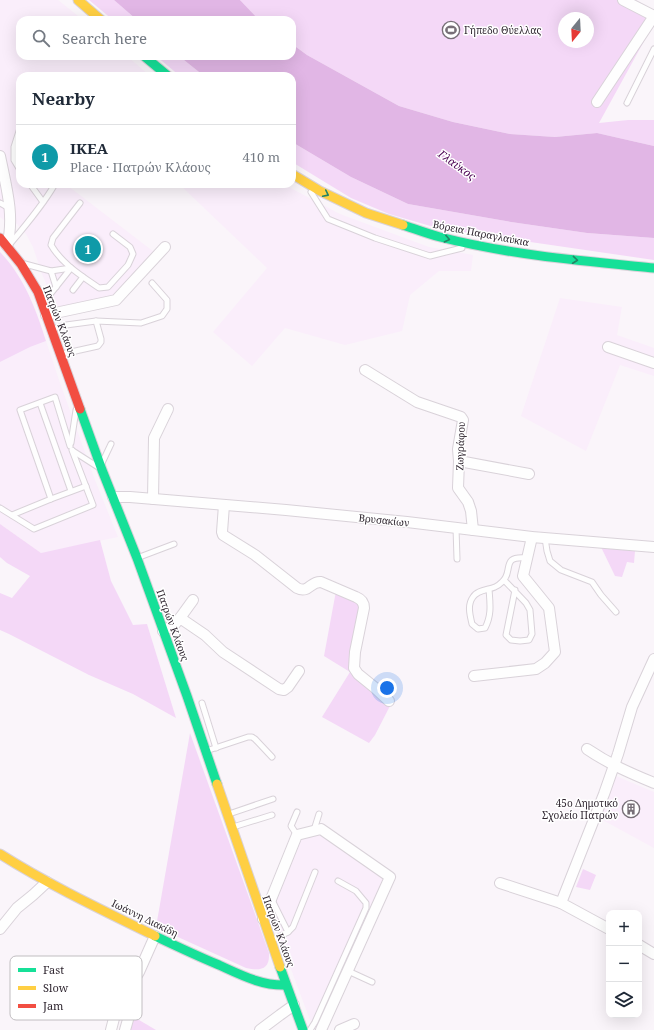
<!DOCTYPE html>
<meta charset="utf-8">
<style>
body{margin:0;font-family:"Noto Serif",serif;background:#f6f6f7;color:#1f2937}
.controls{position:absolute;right:12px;bottom:12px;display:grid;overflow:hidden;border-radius:8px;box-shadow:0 4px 16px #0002}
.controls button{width:36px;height:36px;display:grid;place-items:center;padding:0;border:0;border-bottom:1px solid #e0e1e3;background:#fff;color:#1f2937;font:20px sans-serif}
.compass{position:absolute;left:558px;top:12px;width:36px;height:36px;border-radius:50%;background:#fff;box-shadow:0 4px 16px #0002;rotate:198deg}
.you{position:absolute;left:387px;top:688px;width:14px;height:14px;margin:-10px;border:3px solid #fff;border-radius:50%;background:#1a73e8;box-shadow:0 0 0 6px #1a73e833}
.badge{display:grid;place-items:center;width:26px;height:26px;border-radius:50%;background:#0f766e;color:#fff;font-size:13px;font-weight:700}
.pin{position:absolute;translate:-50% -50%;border:2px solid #fff;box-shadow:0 1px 4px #0006}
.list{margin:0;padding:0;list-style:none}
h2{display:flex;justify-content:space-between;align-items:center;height:52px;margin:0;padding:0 16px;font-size:17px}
h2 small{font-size:13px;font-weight:400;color:#747a83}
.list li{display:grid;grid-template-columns:26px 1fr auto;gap:12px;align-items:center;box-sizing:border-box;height:64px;padding:0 16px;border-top:1px solid #e0e1e3}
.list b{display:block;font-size:15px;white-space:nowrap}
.list p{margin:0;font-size:13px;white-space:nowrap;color:#747a83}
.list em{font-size:13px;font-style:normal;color:#747a83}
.icon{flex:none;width:22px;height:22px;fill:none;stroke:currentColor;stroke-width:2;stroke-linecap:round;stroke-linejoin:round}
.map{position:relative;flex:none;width:654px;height:1030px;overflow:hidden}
.search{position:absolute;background:#fff;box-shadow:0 4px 16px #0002;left:16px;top:16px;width:280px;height:44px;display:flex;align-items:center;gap:10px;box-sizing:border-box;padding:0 14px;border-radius:12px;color:#747a83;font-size:15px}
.panel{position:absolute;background:#fff;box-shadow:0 4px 16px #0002;left:16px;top:72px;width:280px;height:116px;border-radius:12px}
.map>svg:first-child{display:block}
.built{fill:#faeefb}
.green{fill:#f4d8f7;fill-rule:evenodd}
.water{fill:#e1b6e5}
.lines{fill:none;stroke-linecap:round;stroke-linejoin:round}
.lane-casing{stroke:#d9d2d9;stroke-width:7}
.street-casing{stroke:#d9d2d9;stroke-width:12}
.fast-casing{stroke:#d9d2d9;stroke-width:11}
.slow-casing{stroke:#d9d2d9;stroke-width:11}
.jam-casing{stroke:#d9d2d9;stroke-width:11}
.lane{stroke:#fefefe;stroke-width:5}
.street{stroke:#fefefe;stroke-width:10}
.fast{stroke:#16e098;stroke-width:9}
.slow{stroke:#ffcf43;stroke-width:9}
.jam{stroke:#f24e42;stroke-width:9}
.oneway{stroke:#238464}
.labels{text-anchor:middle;stroke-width:3;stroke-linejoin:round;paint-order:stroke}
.poi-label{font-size:10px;fill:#302731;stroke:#fff;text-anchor:start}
.street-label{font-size:10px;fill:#302731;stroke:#fff}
.water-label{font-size:11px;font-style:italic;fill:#4a0052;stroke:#fff}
.key{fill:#fff;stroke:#c1bec1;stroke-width:1}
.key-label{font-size:11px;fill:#302731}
</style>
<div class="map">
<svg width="654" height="1030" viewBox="0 0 654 1030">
<rect width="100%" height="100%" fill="#faf5fa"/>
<g class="built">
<polygon points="0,0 58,0 83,20 20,20 20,56 127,56 150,76 20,76 20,184 69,184 68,186 154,252 115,296 57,309 42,274 33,247 26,234 17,224 4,220 0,217"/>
<polygon points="179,184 283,184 340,214 429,247 473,255 471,271 439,271 410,295 402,331 345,345 285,328 252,366 213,332 267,268"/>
<polygon points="560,298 622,307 617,335 654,348 654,376 620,365 586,451 521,416"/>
<polygon points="46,341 60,383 95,480 118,537 41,553 0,524 0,362 30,347"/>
<polygon points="616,776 654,792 654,848 599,818"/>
<polygon points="319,833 384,879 321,1025 310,1020 270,913 300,839"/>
</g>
<g class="green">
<polygon points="89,0 114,0 137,20 113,20"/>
<path d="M240,0h395l19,10v13l-55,100 29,-3h26v26l-57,-13 -42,4 -45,-3 -57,-12 -54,-16 -92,-51 -15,-11v-24h-33zM564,18h24v24h-24z"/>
<polygon points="156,56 179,56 204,76 180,76"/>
<polygon points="292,142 351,177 408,204 511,222 587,233 654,238 654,260 441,229 389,214 351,198 292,162"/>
<path d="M0,252c24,25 36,57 46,89l-16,6 -30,15z"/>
<polygon points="0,524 41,553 100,540 111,581 133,625 147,624 176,718 133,694 89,675 9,634 0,630 0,593 12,598 30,576 7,563 0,557"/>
<polygon points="601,547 635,551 634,563 627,562 622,577 615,576"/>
<polygon points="336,591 361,601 352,670 391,704 375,735 369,743 322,717 350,672 324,656"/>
<path d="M190,733l79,220c1,17 -9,18 -23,15l-90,-41z"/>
<polygon points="583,869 596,875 590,890 576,887"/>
<polygon points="134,1017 156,1030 129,1030"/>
</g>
<g class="water">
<polygon points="114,0 240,0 259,20 137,20"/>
<polygon points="292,44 307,55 399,106 453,122 510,134 555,137 597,133 654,146 654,238 587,233 511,222 408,204 351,177 292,142 292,76 204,76 179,56 292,56"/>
</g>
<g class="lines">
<defs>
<g id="lane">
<polyline points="627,103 654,49"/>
<polyline points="20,128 14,147 14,160 20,170"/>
<polyline points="30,184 43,202"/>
<polyline points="311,192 328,219 375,238 430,256 462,248"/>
<polyline points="0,203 9,208"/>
<path d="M80,203l-27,35 -2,7c11,19 31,31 48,43l9,-1 20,-22 5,-11 -3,-7 -17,-13"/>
<path d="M10,244c16,-19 33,-39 45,-60"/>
<polyline points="25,264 51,271 71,268"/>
<polyline points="51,271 56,287"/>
<polyline points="73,290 83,277"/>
<polyline points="44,302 71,268"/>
<polyline points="53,329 66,325 96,321 141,323 162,316 167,309 167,300 152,283"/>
<polyline points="62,354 98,346 101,342 101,339 96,321"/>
<polyline points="40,403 71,491"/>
<polyline points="71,443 76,410"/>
<polyline points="73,451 98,467"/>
<polyline points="102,463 111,444"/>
<polyline points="51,499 86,486"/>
<polyline points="0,508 34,529 93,505 72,450"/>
<polyline points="12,515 51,499 20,410 55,397 70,446"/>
<polyline points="456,528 457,559"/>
<polyline points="545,538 547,551 550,561 561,570 592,582 601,595 616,612"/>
<polyline points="137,558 174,544"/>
<polyline points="504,580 526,603 530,610 532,634 529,640 520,641 511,640 506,635 515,590"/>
<path d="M489,589c1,14 3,26 -4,39l-7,1 -6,-5c-2,-9 -5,-19 1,-27 4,-7 15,-7 22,-10 3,-1 5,-3 7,-5 12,-10 -2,-27 25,-24"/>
<polyline points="202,703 216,748"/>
<polyline points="206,751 248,737 252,737 255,739 272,757"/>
<polyline points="297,812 291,826 297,835"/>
<polyline points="229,814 273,799"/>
<polyline points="233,827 272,815"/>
<polyline points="314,830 319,814"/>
<polyline points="272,900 288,932"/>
<polyline points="271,941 288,932 293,927 315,872"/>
<polyline points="348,971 372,982"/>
<polyline points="310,1030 315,1022 366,908 366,903 356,891 338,881"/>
</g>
<g id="street">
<polyline points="623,0 654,16"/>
<polyline points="597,102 654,16"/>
<path d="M0,156c6,30 15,60 7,90"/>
<polyline points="46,315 116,300 165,247"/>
<polyline points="608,347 654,363"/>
<polyline points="365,370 417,402 461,417 463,420 458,449 459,461 458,488 468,502 471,511 473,530"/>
<polyline points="459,461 529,474"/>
<polyline points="113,497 130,497 286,510 407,522 532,537 654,547"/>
<polyline points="153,499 154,438 168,409"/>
<path d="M224,505l-2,27 1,3 32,20 42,33c12,6 13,-7 24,-6l35,15c5,2 8,5 8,11l-9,44 -1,16 4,6 16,13 15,14"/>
<polyline points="180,618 193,600"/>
<polyline points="163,631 175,624 180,618 205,635 223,652 279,689 284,690 288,687 299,671"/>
<polyline points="474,676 536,669 545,663 555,652 549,608 523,576 532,537"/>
<path d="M587,749c22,15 43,24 67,34"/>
<polyline points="500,883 561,903"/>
<polyline points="263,919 297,835 321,829 390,877 321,1030"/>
<polyline points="0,929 17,908 33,895 47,882"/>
<polyline points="609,929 561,903 604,794 618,754 632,707 654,659"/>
<polyline points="639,945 654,954"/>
<polyline points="111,1030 121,991 125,986 131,985"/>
<polyline points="125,1030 131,1009 131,985 139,972 155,936"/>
<polyline points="260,1030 280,1015 294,1005"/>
<polyline points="340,1030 354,1024"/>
</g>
<g id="fast">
<polyline points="144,56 168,76"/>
<path d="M403,225c12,4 25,9 37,12 70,18 143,24 214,31"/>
<polyline points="80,409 102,470 137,558 187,696 217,784"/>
<path d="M155,936c21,10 42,20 64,29 22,10 43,21 67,20"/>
<polyline points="280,967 303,1030"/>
</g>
<g id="slow">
<polyline points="78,0 101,20"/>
<polyline points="292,174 320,191 366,213 403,225"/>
<polyline points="217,784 280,967"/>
<path d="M0,854c49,31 102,56 155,82"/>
</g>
<polyline id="jam" points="0,238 21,264 38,292 80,409"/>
</defs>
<use href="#lane" class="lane-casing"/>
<use href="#street" class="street-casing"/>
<use href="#fast" class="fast-casing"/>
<use href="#slow" class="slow-casing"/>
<use href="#jam" class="jam-casing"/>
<use href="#lane" class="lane"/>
<use href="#street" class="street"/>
<use href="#fast" class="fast"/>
<use href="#slow" class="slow"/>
<use href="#jam" class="jam"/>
</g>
<defs><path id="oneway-chevron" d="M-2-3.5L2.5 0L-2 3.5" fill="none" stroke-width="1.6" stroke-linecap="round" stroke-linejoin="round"/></defs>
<g class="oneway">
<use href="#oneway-chevron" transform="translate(326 194) rotate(26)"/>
<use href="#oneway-chevron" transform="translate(447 239) rotate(12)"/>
<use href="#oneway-chevron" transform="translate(575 260) rotate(6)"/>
</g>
<defs>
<symbol id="stadium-ring" viewBox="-11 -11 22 22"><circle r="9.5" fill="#fff" stroke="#776f77" stroke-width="1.5"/><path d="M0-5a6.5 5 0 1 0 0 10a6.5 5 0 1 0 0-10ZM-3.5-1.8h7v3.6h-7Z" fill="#776f77"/></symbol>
<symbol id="building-ring" viewBox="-11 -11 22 22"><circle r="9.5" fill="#fff" stroke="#776f77" stroke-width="1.5"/><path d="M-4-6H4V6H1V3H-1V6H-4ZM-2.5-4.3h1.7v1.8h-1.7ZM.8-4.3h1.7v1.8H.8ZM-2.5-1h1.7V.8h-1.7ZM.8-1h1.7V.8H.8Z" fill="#776f77"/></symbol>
</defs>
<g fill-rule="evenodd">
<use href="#stadium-ring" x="441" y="20" width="20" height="20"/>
<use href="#building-ring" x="621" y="799" width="20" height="20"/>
</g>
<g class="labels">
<g class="poi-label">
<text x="464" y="34">Γήπεδο Θύελλας</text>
<text x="618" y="807" text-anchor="end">45ο Δημοτικό<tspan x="618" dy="12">Σχολείο Πατρών</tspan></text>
</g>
<g class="street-label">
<text transform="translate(481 233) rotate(11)" y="4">Βόρεια Παραγλαύκια</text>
<text transform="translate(60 321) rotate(69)" y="4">Πατρών Κλάους</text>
<text transform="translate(460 446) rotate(-88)" y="4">Ζωγράφου</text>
<text transform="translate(384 520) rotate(6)" y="4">Βρυσακίων</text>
<text transform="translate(173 625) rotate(70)" y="4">Πατρών Κλάους</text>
<text transform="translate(145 918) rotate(26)" y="4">Ιωάννη Διακίδη</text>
<text transform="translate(279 931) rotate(70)" y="4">Πατρών Κλάους</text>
</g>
<g class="water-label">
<text transform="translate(457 165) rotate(36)" y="4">Γλαύκος</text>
</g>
</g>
<rect x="10" y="956" width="132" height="64" rx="6" class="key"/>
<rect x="18" y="968" width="18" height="4" fill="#16e098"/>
<rect x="18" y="986" width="18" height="4" fill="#ffcf43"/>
<rect x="18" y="1004" width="18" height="4" fill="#f24e42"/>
<g class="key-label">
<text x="43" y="974">Fast</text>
<text x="43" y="992">Slow</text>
<text x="43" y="1010">Jam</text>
</g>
</svg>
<div class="controls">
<button>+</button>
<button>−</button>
<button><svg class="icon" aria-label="layers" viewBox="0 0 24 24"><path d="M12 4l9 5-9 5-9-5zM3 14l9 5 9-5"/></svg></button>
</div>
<svg class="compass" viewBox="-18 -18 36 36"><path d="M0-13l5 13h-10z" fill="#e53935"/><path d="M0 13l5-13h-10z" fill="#747a83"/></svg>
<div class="you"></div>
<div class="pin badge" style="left:88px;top:249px;background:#0f9aa8">1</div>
<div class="search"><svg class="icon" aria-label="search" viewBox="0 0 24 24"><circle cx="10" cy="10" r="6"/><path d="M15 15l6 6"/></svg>Search here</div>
<section class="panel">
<h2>Nearby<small></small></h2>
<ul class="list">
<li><span class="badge" style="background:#0f9aa8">1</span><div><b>IKEA</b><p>Place · Πατρών Κλάους</p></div><em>410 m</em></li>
</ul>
</section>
</div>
